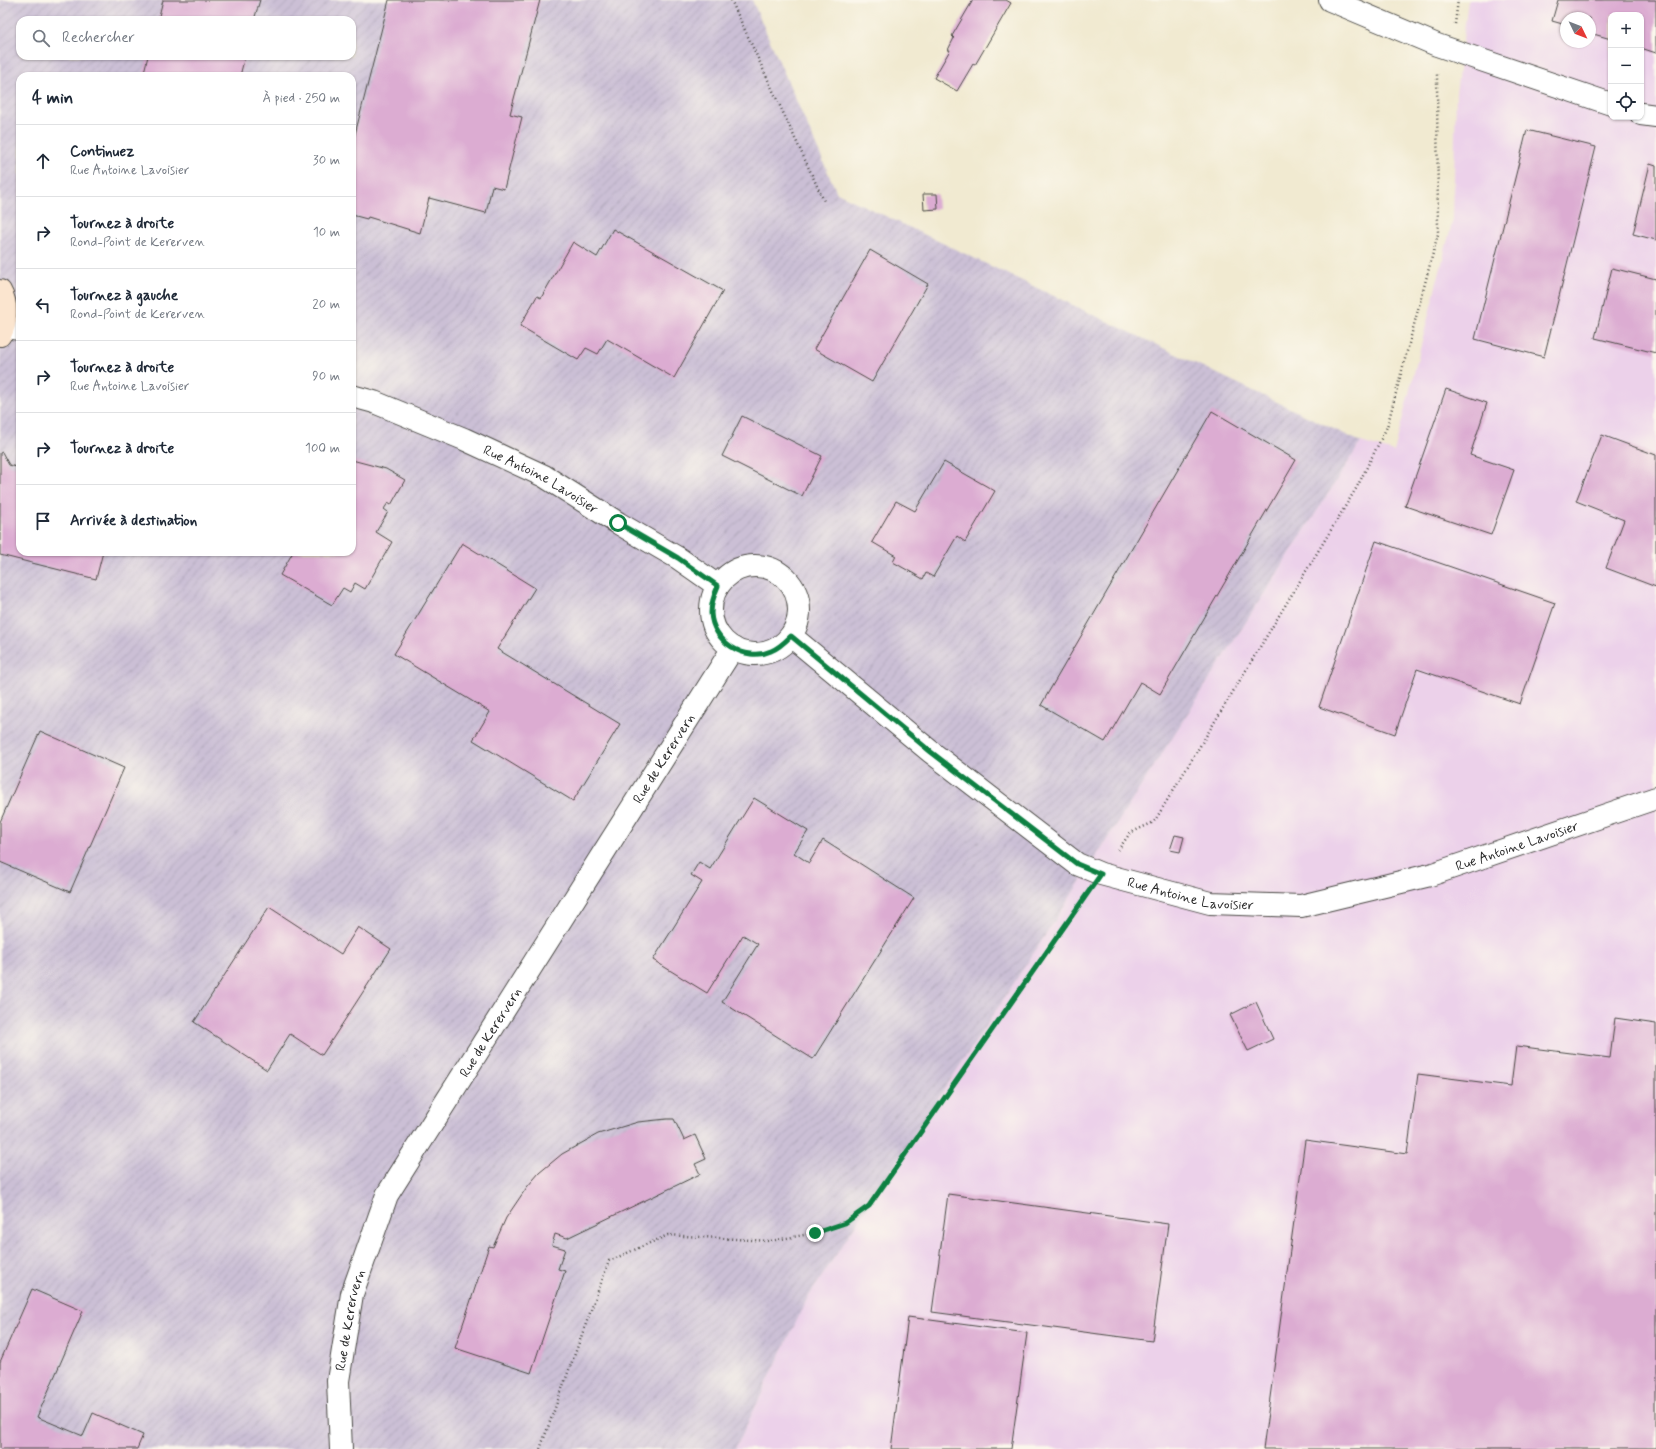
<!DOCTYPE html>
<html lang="fr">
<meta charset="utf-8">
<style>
body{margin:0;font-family:Mynerve,sans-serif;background:#f2f2f3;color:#1f2937}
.controls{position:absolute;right:12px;top:12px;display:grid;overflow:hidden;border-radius:8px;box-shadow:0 1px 3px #0004}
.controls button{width:36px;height:36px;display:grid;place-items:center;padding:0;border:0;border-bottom:1px solid #e0e1e3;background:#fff;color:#1f2937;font:20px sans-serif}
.compass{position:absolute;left:1560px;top:12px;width:36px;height:36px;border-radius:50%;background:#fff;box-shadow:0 1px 3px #0004;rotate:133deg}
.stop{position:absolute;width:12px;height:12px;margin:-9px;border:3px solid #0b8043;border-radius:50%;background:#fff}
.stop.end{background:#0b8043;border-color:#fff;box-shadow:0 1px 4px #0008}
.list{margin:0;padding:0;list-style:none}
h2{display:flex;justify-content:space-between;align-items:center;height:52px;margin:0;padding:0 16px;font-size:17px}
h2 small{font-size:13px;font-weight:400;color:#747a83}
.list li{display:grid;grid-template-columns:26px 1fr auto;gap:12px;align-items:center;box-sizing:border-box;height:72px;padding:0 16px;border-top:1px solid #e0e1e3}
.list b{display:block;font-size:15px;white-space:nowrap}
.list p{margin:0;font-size:13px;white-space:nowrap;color:#747a83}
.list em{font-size:13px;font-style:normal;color:#747a83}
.icon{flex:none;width:22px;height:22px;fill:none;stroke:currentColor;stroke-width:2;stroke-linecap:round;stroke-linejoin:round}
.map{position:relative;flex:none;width:1656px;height:1449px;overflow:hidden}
.search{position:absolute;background:#fff;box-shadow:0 1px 3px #0004;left:16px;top:16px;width:340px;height:44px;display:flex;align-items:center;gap:10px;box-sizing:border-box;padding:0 14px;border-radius:12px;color:#747a83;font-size:15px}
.panel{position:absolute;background:#fff;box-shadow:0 1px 3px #0004;left:16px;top:72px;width:340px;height:484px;border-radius:12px}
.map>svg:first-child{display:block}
.built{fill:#ecd1ea;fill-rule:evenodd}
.industrial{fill:url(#industrial-furrows);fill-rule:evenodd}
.building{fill:#dcacd2}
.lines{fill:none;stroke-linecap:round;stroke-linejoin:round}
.street-casing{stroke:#494844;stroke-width:24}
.secondary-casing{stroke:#494844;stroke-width:24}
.path{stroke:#494844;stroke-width:2.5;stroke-dasharray:1 3;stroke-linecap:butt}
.street{stroke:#fff;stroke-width:22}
.secondary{stroke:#fbe5cf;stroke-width:22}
.route{stroke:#0b8043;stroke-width:5}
.labels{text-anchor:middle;stroke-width:3;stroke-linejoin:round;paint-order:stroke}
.street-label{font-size:14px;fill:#2b2b2b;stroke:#fbf7ec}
</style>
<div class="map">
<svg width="1656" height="1449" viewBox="0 0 1656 1449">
<defs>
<pattern id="industrial-furrows" width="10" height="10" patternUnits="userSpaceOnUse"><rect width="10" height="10" fill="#cbbfd5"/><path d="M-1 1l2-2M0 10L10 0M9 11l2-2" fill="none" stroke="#aea4b7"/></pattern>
</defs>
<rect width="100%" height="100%" fill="#fbf7ec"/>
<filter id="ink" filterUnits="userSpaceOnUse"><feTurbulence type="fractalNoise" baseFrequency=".025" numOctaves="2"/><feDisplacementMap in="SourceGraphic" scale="8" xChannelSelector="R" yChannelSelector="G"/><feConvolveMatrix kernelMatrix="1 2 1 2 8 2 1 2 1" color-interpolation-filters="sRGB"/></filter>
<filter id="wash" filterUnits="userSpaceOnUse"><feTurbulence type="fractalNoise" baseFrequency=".012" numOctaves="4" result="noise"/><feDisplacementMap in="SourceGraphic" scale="16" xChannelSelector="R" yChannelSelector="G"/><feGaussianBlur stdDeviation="0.9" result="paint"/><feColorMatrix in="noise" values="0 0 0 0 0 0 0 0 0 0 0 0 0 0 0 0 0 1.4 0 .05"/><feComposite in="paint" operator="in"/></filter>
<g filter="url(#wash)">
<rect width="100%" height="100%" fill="#f1ead1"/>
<path class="built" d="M1468,0h188v1449h-921l72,-150 258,-394 296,-463 33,10 59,-233 3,-125zM1611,15h30v102h-30zM1566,18h24v24h-24z"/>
<path class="industrial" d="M0,0h752l85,193 524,249 -296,463 -258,394 -72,150h-735zM20,20h332v36h-332zM20,76h332v476h-332z"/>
<g id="blocks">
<g class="building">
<polygon points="163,0 260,0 254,20 158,20"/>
<polygon points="389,0 540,0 510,114 522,117 504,189 492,186 486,213 429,198 420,233 368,217 367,219 352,215 352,146"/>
<polygon points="973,0 1006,0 1011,3 975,65 973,64 957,91 934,78 950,50 948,50 954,38 952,36"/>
<polygon points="1558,0 1656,0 1656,53 1641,48 1641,15 1611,15 1611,39 1590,33 1590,18 1566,18 1566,25 1552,21"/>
<polygon points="148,56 245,56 240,76 143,76"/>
<polygon points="1527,130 1596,147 1544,357 1475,339"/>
<polygon points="1650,164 1656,166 1656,240 1633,234"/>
<polygon points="923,194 937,194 938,209 924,210"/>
<polygon points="613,229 723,291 674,378 607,339 598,354 586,348 578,360 520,326 537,296 541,298 573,242 597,257"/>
<polygon points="870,250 928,284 872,382 814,349"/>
<polygon points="1612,268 1656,279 1656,353 1595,338"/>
<polygon points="1446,389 1487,403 1470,455 1514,470 1491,535 1405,506"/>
<polygon points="1212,411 1296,460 1160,694 1140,682 1105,742 1041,705"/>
<polygon points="742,416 822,456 802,496 722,456"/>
<polygon points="1602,435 1656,455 1656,587 1606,568 1624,520 1576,501"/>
<polygon points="2,452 9,465 20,468 20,552 103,552 96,579 0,555 0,453"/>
<polygon points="352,460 386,469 405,480 391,505 388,503 384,509 388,512 376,532 392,542 365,589 355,583 350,592 343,588 332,605 280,575 293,552 352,552"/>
<polygon points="944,462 995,491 965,542 957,536 933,577 926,573 923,579 893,562 896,556 872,542 896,501 915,511"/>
<polygon points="1376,541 1555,603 1520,704 1417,669 1395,734 1319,707"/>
<polygon points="462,543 535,588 497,649 620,724 573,801 473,740 490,712 394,654"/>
<polygon points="40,731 124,768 70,892 0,862 0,822"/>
<polygon points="754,798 808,831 794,853 809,863 823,840 914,898 813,1059 722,1002 758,944 743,935 707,993 653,960 702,882 691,875 699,862 710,869"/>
<polygon points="1175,835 1184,837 1180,852 1170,850"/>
<polygon points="269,907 341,954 358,927 391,949 322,1055 290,1034 267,1070 194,1022"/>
<polygon points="1256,1002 1273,1039 1248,1051 1230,1015"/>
<polygon points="1615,1018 1656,1024 1656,1449 1263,1449 1305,1140 1407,1154 1418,1074 1511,1086 1516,1046 1610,1058"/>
<polygon points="667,1119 674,1119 684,1140 695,1135 706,1159 695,1164 700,1174 567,1238 555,1234 552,1245 565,1249 558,1269 565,1271 531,1373 455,1348 489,1246 493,1247 506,1218 527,1187 539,1173 562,1154 598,1134 638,1122"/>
<polygon points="948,1194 1168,1224 1152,1341 932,1312"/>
<polygon points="32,1289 83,1311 37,1417 83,1436 93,1413 143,1435 137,1449 0,1449 0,1362"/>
<polygon points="908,1317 1027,1333 1011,1449 891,1449"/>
</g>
</g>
</g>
<g filter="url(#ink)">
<use href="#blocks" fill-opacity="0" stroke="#494844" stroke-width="1"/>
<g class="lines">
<defs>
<g id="street">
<polyline points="1330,0 1437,45 1611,104"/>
<polyline points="1641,114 1656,116"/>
<polyline points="4,327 20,329"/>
<path id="s1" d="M352,396l22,6 90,37 80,37 74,47 60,35 40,28"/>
<circle cx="755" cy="610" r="44"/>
<path id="s2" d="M791,636l140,116 146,112 24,10 109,29 91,3 129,-31 226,-77"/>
<path id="s3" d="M341,1449l-3,-68 14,-87 35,-99 346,-547"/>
</g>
<path id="secondary" d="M0,291c8,14 7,30 0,44"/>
</defs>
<use href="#street" class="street-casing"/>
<use href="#secondary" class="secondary-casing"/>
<g class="path">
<polyline points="731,0 824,201"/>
<polyline points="1455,24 1458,0"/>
<polyline points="1118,850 1130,833 1154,822 1357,487 1387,427 1438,234 1437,73"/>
<polyline points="540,1449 609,1261 668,1235 770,1241 815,1233 845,1223 869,1206 1085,897"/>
</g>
<use href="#street" class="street"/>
<use href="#secondary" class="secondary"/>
</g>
</g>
<g class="lines" filter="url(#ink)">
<path class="route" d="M618,523l60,35 40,28c-4,9 -7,17 -7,27 1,28 34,50 60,38 8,-3 14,-9 20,-15l140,116 146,112 24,10 -232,332 -24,17 -30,10"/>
</g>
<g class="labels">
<g class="street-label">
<text dy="5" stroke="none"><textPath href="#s1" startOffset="207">Rue Antoine Lavoisier</textPath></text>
<text dy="5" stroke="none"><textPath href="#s3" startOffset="778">Rue de Kerervern</textPath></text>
<text dy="5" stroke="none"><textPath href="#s2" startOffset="820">Rue Antoine Lavoisier</textPath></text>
<text dy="5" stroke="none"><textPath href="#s2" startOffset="484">Rue Antoine Lavoisier</textPath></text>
<text dy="5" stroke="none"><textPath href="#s3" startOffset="454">Rue de Kerervern</textPath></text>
<text dy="5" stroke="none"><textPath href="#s3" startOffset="130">Rue de Kerervern</textPath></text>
</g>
</g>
</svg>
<div class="controls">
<button>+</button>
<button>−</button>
<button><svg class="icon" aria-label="locate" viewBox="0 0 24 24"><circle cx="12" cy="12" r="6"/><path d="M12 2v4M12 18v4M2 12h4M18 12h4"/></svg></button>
</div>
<svg class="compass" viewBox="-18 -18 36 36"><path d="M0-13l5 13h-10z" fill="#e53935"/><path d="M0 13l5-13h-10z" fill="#747a83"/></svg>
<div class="stop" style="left:618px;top:523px"></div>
<div class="stop end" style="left:815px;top:1233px"></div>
<div class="search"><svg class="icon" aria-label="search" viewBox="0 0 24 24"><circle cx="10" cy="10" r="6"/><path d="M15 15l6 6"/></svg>Rechercher</div>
<section class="panel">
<h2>4 min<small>À pied · 250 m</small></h2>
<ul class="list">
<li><svg class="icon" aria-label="ahead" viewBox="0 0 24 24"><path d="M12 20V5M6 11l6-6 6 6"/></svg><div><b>Continuez</b><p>Rue Antoine Lavoisier</p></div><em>30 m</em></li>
<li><svg class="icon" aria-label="right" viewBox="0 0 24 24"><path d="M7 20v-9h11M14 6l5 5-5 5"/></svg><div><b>Tournez à droite</b><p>Rond-Point de Kererven</p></div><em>10 m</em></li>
<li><svg class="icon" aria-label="left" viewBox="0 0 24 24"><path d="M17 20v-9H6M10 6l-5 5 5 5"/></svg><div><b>Tournez à gauche</b><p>Rond-Point de Kererven</p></div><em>20 m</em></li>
<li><svg class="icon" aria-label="right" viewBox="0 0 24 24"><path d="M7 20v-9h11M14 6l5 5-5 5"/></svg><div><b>Tournez à droite</b><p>Rue Antoine Lavoisier</p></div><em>90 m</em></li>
<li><svg class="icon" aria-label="right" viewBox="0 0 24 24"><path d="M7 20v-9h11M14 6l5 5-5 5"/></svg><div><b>Tournez à droite</b></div><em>100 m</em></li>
<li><svg class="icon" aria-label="arrive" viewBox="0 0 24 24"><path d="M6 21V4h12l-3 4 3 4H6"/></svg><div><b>Arrivée à destination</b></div></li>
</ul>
</section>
</div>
